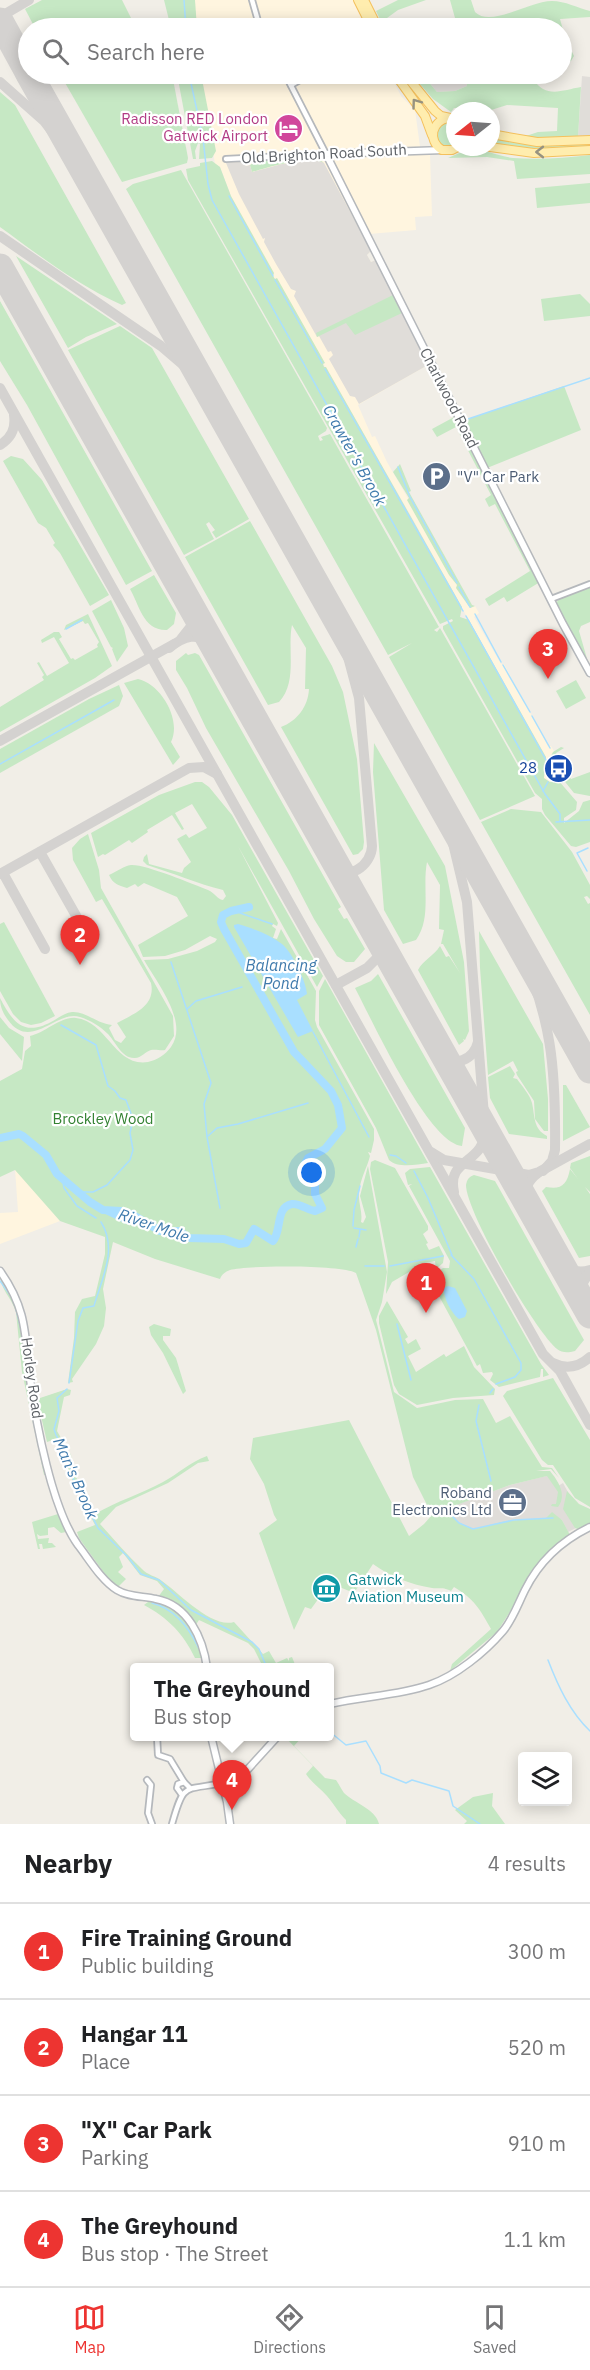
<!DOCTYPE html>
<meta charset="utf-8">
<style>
body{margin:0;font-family:"IBM Plex Sans",sans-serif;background:#f6f6f6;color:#202124}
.controls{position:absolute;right:18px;bottom:18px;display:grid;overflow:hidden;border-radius:6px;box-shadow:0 3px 15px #0003}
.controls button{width:54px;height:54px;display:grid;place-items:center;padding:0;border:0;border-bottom:2px solid #e0e0e0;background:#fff;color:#202124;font:30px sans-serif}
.compass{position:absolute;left:446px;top:102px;width:54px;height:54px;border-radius:50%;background:#fff;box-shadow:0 3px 15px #0003;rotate:253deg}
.you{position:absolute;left:312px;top:1173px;width:21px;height:21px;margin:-15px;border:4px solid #fff;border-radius:50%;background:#1a73e8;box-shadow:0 0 0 9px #1a73e833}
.badge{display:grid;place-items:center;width:39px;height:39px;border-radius:50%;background:#ed3431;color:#fff;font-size:20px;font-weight:700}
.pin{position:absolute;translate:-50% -50px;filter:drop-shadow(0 2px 3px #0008)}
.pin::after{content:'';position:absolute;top:32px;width:21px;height:18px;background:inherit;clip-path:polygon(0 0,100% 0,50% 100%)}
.popup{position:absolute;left:130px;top:1663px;width:204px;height:78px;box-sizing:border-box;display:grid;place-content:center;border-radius:6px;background:#fff;filter:drop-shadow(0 2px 4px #0005);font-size:20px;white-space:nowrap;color:#757577}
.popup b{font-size:22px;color:#202124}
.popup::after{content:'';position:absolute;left:50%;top:100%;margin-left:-12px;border:12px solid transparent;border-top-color:#fff}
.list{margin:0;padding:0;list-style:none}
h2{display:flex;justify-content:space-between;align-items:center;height:78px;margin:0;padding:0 24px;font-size:26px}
h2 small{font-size:20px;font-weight:400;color:#757577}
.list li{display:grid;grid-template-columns:39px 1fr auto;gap:18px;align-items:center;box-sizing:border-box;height:96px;padding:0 24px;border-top:2px solid #e0e0e0}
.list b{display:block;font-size:22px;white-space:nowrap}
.list p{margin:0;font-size:20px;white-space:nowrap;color:#757577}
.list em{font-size:20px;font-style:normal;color:#757577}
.icon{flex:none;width:33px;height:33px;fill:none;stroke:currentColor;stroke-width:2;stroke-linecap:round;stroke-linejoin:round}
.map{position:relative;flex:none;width:590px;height:1824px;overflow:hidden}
.search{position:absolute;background:#fff;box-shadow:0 3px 15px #0003;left:18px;right:18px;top:18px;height:66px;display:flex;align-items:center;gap:15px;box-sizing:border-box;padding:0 21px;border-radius:33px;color:#757577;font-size:22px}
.sheet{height:462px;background:#fff}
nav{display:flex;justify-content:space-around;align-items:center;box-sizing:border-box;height:84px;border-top:2px solid #e0e0e0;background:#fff;font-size:16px;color:#757577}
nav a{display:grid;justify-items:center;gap:3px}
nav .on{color:#ed3431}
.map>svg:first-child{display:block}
.commercial{fill:#fff5df}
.industrial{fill:#e0ddd9}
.green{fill:#c6e8c4}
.water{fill:#a9dfff}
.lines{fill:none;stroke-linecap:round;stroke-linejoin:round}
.stream{stroke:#a9dfff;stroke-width:1.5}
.river{stroke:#a9dfff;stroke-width:8}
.taxiway{stroke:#d4d2d0;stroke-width:10}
.runway{stroke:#d4d2d0;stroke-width:27}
.minor-casing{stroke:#b5b8bc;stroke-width:8}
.tertiary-casing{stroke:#b5b8bc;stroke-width:9}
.primary-casing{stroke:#f5c15d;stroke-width:10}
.minor{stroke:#fff;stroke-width:4.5}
.tertiary{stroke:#fff;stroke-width:6}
.primary{stroke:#ffedae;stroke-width:8}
.oneway{stroke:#979380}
.labels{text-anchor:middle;stroke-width:4.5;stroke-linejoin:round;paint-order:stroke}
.hotel-label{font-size:15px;fill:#b23c85;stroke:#fff;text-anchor:end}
.street-label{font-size:15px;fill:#5f6368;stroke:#fff}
.service-label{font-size:15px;fill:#4e5e75;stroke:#fff;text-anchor:start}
.transit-label{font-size:15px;fill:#164399;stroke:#fff;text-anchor:end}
.park-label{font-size:15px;fill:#338232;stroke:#fff}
.culture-label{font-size:15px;fill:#0d838f;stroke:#fff;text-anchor:start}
.water-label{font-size:16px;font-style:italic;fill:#3f7aac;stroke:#fff}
</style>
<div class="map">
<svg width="590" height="1824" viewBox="0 0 590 1824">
<rect width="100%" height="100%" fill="#f1eee7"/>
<g class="commercial">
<polygon points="194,0 353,0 367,28 195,28"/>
<polygon points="200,74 390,74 401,96 415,110 421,154 430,154 432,216 415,217 416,230 369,234 363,237 371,251 367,255 371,262 376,260 428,365 358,405 372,437 375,436 387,462 471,608 475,606 479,613 474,617 501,664 504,664 548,746 551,746 554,751 564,777 554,783 549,783 543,779 542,771 546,759 415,523 273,276 231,196 220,167 215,164"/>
<polygon points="15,1169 60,1221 0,1244 0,1213 18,1212"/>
</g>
<g class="industrial">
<polygon points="422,74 466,74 467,86 455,91 437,92"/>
<polygon points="582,76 590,77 590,137 578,137"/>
<polygon points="318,160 324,163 371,251 367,255 371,262 376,260 428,365 359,404 355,397 350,396 329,359 333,355 331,351 328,352 319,336 317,337 294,296 296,291 291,289 276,264 264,242 265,238 263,239 239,194 226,163 242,162 246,166 250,165 252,172 282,164"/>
<polygon points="550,1475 558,1486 563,1483 569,1494 578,1527 568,1532 562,1520 558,1518 514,1520 472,1529 459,1523 445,1509 510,1485"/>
</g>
<g class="green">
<polygon points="42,0 122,0 131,18 144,28 35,28 25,9"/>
<polygon points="164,0 195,0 197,28 171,28"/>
<polygon points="398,0 426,0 398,10 387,18 389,28 384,28 376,11"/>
<path d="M450,0h21l4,12c16,16 54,-11 77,-11 13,0 26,7 38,10v6l-30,2 5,18 9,19 -3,5 -4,1 -5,-5v-29h-114l7,-10z"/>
<polygon points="60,74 172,74 188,158 187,163 122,182"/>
<polygon points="177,74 201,74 216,151 212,158 199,159 200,144 198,143 195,151 196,159 193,159"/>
<path d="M411,74h11l15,18 18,-1 12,-5 -1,-12h68l-1,5c13,20 29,11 48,8l-3,50h-55l15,-5 19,-1 1,-23 -51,-3 -19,6 -34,-3 -3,4 -18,-13z"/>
<path d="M0,92l15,13 111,198 -4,2c-46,-21 -82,-49 -122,-78z"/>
<polygon points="446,121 455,123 455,145 446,147 441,144 436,137 438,127"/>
<polygon points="491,137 536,144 590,142 590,148 517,149 491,145"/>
<path d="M471,148c14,2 27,8 42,10 26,2 52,0 77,-3v19l-73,5 -3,-18 -27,-4 -39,1z"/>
<path d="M316,157l8,6c-14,-9 -55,4 -72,9l-2,-7 8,-5z"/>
<polygon points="212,161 220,167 231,196 274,273 273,276 275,279 277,278 325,363 323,364 324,367 326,367 462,607 460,617 469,620 546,757 544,778 550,782 558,780 577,802 576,810 564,818 564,823 579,811 583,802 590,800 590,842 576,847 571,846 545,815 542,809 542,799 535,793 443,629 443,626 453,621 452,619 440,624 188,180 186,169 200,166 200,163"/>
<polygon points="181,170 327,428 326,431 318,436 320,441 323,440 321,437 330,434 439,627 434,630 437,632 440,628 535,796 480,820 389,657 412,643 388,655 126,189 133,184"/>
<polygon points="590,183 590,203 537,208 535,188"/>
<polygon points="16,256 117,324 86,337 68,348"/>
<polygon points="580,294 590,304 590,316 544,321 541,299"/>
<polygon points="393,295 402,313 355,335 346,323 317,337 316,333"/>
<polygon points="0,301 152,571 126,585 27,405 0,361"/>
<polygon points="120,326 152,348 249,519 216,538 212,532 215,530 209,522 206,524 214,539 184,555 68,350"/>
<polygon points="564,386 581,430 487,468 465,420"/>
<polygon points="456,416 540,582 507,602 504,597 489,606 485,599 530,571 495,504 489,507 485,499 491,495 456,427 437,437 432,429"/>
<polygon points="11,456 23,459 42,480 109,595 90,606 60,553 53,545 55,543 46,528 38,523 3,461"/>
<polygon points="400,464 411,491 409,492 472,605 475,606 470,608 456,588 457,585 449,575 407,500 409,498 393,472"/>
<path d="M250,521l82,145 11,26 14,67 7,83 -1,7 -5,5 -5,1 -72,-128c16,-6 27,-20 28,-38h-4l1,-41 -14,-23c-5,24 6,57 -13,77l-11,3 -83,-148z"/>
<path d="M154,575l22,38 -2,11 -7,6c-24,1 -28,-26 -37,-41z"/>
<polygon points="590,586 590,622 581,626 579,631 590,669 556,603 561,597"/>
<polygon points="111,600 124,628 128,646 117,662 112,649 113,648 111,647 92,611"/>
<polygon points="88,614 112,666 95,678 0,732 0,707 44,680 42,677 44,675 37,663 39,662 47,676 69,663 54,637 42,643 41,640 54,632 59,632 62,637 59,639 71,659 73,658 75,660 98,647 97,645 99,642 88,623 85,624 83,621 64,630 66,625"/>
<polygon points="186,653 188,655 195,653 199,655 341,907 338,909 344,919 347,918 365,949 354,962 346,962 337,956 314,919 289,871 206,728 187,688 176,670 176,661"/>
<path d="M138,679c23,5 44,41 33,63l9,15 -7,8 -49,-82z"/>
<polygon points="576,680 586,698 566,709 556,691"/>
<polygon points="119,685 123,696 119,706 0,773 0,749 89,699"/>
<path d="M374,743l71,123 19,96 5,69 -4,9 -2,-1 1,2 -5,4 -41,-75c5,-10 16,-14 22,-24l6,11 3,-1 11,17 -17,-29h-2l3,-14 -5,-1 1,-44 -13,-23c-5,25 5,56 -11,78l-13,4 -19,-34 -11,-138z"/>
<polygon points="561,747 564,748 556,753 571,779 590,772 590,796 574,793 562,778 564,776 551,756 553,752"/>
<path d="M195,782h7l7,5 23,28 91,161 -6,11 -79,-141 40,77 -1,3 -4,-2 -1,2 4,3 -3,9 4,1 4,-10 35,62 -1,29 2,7 57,102v11l-3,13 -3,-1 2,4c-3,12 -10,23 -11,37 -1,10 4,19 2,29l2,1 3,-6 -6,-21 8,-30 19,106 -5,30 -6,18 18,72 23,16 38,-8 28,-1 13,24 14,-7 32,51 10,1 7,10 -8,-9 -15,2h14c9,11 17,24 8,36l-7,-1 1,-2h4l2,-12 -11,-16 -37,9 -64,24 13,14 14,6 33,-8 40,-3 6,-6 10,8 8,15 -25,22 -48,75 -47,39 2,-7 39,-35c-11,-20 -17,-30 -37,-42l-3,4c-8,-4 -11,-2 -19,-3 -20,-3 -43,-12 -59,-24l-19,29 -17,-7 -10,1 -16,22 -6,-2 -11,23 -35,-97 18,-13 -3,-5 -10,-31 -14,-25 3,-21 96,-18 60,116 15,-12 8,-9 -19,-38 -37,-147 -20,-57c-13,-8 -109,-8 -126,-3 -5,2 -8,4 -10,9l-65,-20 -42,-17 -10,47 3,19 -2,18 -8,18 -24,35 1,3 -5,1 6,-45 1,-26 7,-13 13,-3 10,-42v-17l-45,-16 -45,-51 -15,7v-96l22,-12 3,-18 6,-5 -1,-10c15,-3 31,-20 46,-18 32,4 38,49 72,44 9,-2 17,-7 23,-15 18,-25 -14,-64 -27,-87l24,-1 29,-8 18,-9 2,-3 -7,-3 -25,14 -20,6 -22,1 -5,-12 50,-29 -11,-19 -33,-14 -6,4 -3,-3 -8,4c-9,-3 -14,-4 -18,-13 7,-3 15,-9 22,-10 14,-1 62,19 77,25 7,3 9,9 15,10l3,-4 -3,-6c-25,-6 -50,-17 -76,-25l-4,-4 1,-4 3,-3 2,10 33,9 2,-5 7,-6 -14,-23 9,-5 3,4 18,-10 -15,-24 -17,9 9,16 -2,1 -10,-15 -25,15 1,2 -16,11 -3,-3 -24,15 -2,-1 -5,3 -7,-24 68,-38z"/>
<polygon points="511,809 541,812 572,852 590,885 590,899 587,896 584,897 588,904 590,903 590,1015 481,822"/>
<path d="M88,834l11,36 2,18 72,128 1,20 -9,14c-4,1 -9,-1 -14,0 -5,1 -10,8 -16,8 -13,1 -20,-17 -27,-24 -7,-7 -18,-14 -28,-17 -23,-8 -49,35 -72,3 -5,-7 -8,-13 -8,-22 12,23 23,39 51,24 6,-3 13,-9 21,-10 13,-1 26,12 40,13l-3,3 6,12 6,3 5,-6 -9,-14c17,-9 39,-17 34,-40l-49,-84 -6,3 -23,-42 -1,-12 8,-9z"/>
<polygon points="4,922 55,1016 41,1023 31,1025 21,1022 13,1014 0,991 0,924"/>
<polygon points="479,931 543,1044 548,1099 548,1131 544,1131 535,1119 534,1101 517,1075 516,1072 518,1071 513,1061 488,1075 480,968"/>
<path d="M378,974l87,154 -3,18c-34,-3 -90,-126 -107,-158l16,-7z"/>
<path d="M325,979l103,184c-12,2 -31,5 -39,-3l-13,-32 -57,-103v-34z"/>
<polygon points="0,1017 9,1028 24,1037 22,1061 0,1034"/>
<path d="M510,1066l5,8 -2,4 4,1c5,7 13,16 15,24 3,13 1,26 15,33v3l-38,-5 -19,-36 -2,-21z"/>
<polygon points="563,1085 566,1085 590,1127 563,1141"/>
<path d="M590,1156v36l-5,-5 5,7v62l-11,2 -37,-67 4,-4c15,3 21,-2 24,-18l8,10 -8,-11 1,-5z"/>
<polygon points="375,1160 395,1168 428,1226 428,1230 423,1234 428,1243 426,1244 429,1250 439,1246 444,1256 443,1263 436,1269 435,1261 419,1264 420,1268 416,1268 392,1282 386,1294 388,1262 370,1169 371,1162"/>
<polygon points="430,1167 541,1364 549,1375 543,1377 543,1369 541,1369 540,1377 499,1387 490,1380 493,1374 492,1372 483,1373 480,1364 477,1366 433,1285 434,1275 443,1268 449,1268 450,1261 409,1186 412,1184 408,1185 405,1173 410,1169"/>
<path d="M474,1175l21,6 89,159 -9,11c-7,2 -13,2 -18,-2 -22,-18 -91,-137 -91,-164 1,-6 3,-8 8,-10z"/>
<path d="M0,1273l17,28 30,173 -3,1 -22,-103 -6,-60c-5,-16 -16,-22 -16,-39z"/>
<polygon points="387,1301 408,1337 405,1339 408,1344 416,1339 421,1349 408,1356 416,1372 444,1354 446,1357 464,1346 474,1367 495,1389 494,1395 453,1398 417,1405 399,1394 394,1385 379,1323 379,1316"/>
<polygon points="154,1324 171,1329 170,1336 163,1336 163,1340 176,1358 186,1391 183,1394 163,1353 151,1335 149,1327"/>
<polygon points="553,1378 590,1440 590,1507 575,1498 553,1465 548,1465 542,1460 503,1396 507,1391"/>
<path d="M67,1389l4,1 -1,5 -6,2 -7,34 14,24 3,18 21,41c22,-13 46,-20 68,-32 15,-8 27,-20 44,-26l2,5 -11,2 -30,20 -52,24 -16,17c14,15 27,31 42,45 5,6 14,7 20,12 16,11 50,48 72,41l29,32 6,-3 7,12 11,-5 2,3v-3l3,-1 4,10h-33l-9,-18 -6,-6 -49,-23 -4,6 -15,-20 -11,-7 -11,-2 6,-8 -7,-8 -17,-6 -17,-22 -4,4 4,10 -5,5 8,7 -8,8 -11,-10 -28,-39 -2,-6 18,-7 -23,-45 -16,-41 -9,3 -10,-43z"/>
<polygon points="567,1491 579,1504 590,1509 590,1526 580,1530 575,1528 563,1509"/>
<polygon points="58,1514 66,1532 61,1533 54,1527 48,1528 48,1535 40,1536 37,1534 38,1539 49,1538 48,1543 52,1543 56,1547 43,1549 42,1544 39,1544 40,1549 38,1549 32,1522"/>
<path d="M152,1599c35,13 39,26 52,59h-9c-12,-25 -27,-40 -51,-53z"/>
<path d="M285,1737h17l-8,9 31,32 11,2c3,4 5,9 8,13 10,10 32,16 35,31h-33v-4c-8,-8 -12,-16 -19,-24 -7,-8 -15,-13 -21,-22l7,-8z"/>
<polygon points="493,1793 492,1806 505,1824 464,1824 467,1821 455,1810 473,1797"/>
</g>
<g class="water">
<path d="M238,924c14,4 32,11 44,20 10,8 24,37 25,50l-10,6 16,31 -15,6 -64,-110v-2z"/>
<path d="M448,1286l7,2 12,23 -2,6 -6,2c-7,-5 -16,-21 -15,-31z"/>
</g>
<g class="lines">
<g class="stream">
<polyline points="184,0 186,28"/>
<polyline points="189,74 203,138 208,184 212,200 545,794 560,814 560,821"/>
<polyline points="229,196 273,276"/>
<polyline points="275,280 322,363"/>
<polyline points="325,369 463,611"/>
<polyline points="465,420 590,378"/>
<polyline points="398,467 410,497 457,583"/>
<polyline points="459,587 470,607"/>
<polyline points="475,614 501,662"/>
<polyline points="466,616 546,760"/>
<polyline points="66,629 82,620"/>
<polyline points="503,665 530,712"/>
<polyline points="532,716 550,748"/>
<polyline points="0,764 114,700"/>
<polyline points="549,777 551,771 549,767"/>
<polyline points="543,791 548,782"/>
<polyline points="556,822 590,820"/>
<polyline points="587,871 577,853 588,848"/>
<polyline points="240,913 272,924"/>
<polyline points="171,962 211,1083 204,1104 207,1137 220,1208"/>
<polyline points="187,1009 196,1001 242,987"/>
<polyline points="61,1025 96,1045 108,1086 115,1091 120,1098 126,1100 133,1119 130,1133 133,1150 130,1160 107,1185 93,1192 78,1192"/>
<polyline points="313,1032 369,1137"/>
<polyline points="208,1136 217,1128 238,1124 308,1103"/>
<polyline points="390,1155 396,1156 406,1163"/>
<polyline points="414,1171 428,1198 452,1255"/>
<polyline points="62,1177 64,1188 77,1206 96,1218"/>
<polyline points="317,1211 318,1212"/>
<polyline points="353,1226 354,1210 360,1186"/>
<polyline points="354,1228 366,1230"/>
<polyline points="359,1237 360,1230"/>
<polyline points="356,1247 358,1239"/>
<polyline points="451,1255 474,1279 521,1363 521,1370 515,1377 496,1384"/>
<polyline points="365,1266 384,1266"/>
<polyline points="390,1266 443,1256"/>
<polyline points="0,1281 13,1299"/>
<polyline points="16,1309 21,1329"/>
<polyline points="397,1324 411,1380"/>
<path d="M69,1383l9,-62 5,-13 11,-2c8,-28 24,-57 7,-84"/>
<polyline points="67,1389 57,1398 59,1411 54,1429 56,1435 69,1460 73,1478 98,1528 128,1557 141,1574 159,1580 191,1610 252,1642 259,1649 267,1668"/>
<polyline points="490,1393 493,1389"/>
<polyline points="479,1405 476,1421 491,1481"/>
<polyline points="448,1512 459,1523 473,1529 514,1520 553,1518"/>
<path d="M152,1603c23,6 37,24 47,46"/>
<path d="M548,1660c10,26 22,52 42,71"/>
<polyline points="330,1732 346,1745 366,1741 380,1766 381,1773 406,1783 412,1780 449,1791 453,1806 480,1824"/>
</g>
<g class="river">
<path d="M0,1138l19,-4 4,2 23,19 11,19 33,28 13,8 18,1 12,4 27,16h19l10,7 35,1 15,5 7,-1 8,-14 19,12c9,-10 2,-34 19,-37 7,-1 16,6 23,7l7,-3 -7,-14v-12l-9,-9 -2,-7 4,-8 17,-9 17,-21 -4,-23 -7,-14 -37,-39 -70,-123 -3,-7 2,-7 8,-4 18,-4"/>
<polyline points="108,1211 127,1220 137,1218"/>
</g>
<g class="taxiway">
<polyline points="0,17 29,0"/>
<polyline points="0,29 10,39"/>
<polyline points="0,82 44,121 90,181"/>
<polyline points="0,236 161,346 189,370 213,401"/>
<polyline points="0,388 543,1354 560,1371 590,1425"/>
<path d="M0,445c11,-7 16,-16 14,-30"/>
<polyline points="181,639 192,625 194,611"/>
<path d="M169,648c15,-12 29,-17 44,-2"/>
<polyline points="0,741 174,644"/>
<path d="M426,779l26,60 15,63 18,226c1,37 -39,29 -31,64"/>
<path d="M315,827c4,11 8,31 16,40 16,16 41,-2 41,-21l-13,-148 -15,-56 -24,-54"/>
<polyline points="40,852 83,928"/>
<polyline points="3,873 45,949"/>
<polyline points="0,874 189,768 204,767 217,774"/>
<path d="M517,941c35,77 39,126 38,209l-3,11 -9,10"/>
<polyline points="336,985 367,968 378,957 378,945 370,925"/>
<path d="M421,1016c9,17 14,55 42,44 8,-3 13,-10 15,-18"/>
<polyline points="431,1152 444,1160 529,1175 539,1172 590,1144"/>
<path d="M527,1203c-4,-12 0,-22 11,-30"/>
<path d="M559,1260c8,10 18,14 31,10"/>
<polyline points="583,1303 581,1286 590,1271"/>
<path d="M553,1363c14,7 26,4 37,-6"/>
</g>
<g class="runway">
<polyline points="0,21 28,72"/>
<polyline points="29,74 590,1070"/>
<polyline points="0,267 590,1315"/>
</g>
<defs>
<g id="minor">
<polyline points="252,0 260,28"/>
<polyline points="291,85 305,77 320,75"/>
<polyline points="226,159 326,154 285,74"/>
<polyline points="551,599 590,584"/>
<polyline points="157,1736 158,1755 170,1759 184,1782"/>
<polyline points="147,1780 151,1785 148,1813 152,1824"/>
<polyline points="182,1795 177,1788 178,1784 184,1782 190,1788"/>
<path d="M172,1824c12,-43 12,-33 51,-41"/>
</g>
<g id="tertiary">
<polyline points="444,150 326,154 563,624 590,673"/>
<path d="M0,1271c27,38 25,64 30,108 6,44 22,130 48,166 11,14 23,35 39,45 11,7 26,6 39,9 32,6 47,39 51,69"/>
<path d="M330,1704c32,-8 67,-8 99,-19 27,-9 56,-33 74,-54 10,-12 15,-27 22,-41 14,-28 36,-49 65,-63"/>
<polyline points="211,1736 227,1802 230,1824"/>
<polyline points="225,1791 238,1780 278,1736"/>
</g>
<g id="primary">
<polyline points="358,0 372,28"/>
<polyline points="364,0 378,28"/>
<polyline points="395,74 425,116 432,135"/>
<polyline points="405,74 435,111 441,116 455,119"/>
<path d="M448,118c-16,3 -21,22 -6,32h10l6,-3"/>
<polyline points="491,134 537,142 590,140"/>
<polyline points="490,147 534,153 590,150"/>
</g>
</defs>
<use href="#minor" class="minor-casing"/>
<use href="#tertiary" class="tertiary-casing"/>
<use href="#primary" class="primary-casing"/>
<use href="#minor" class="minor"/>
<use href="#tertiary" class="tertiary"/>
<use href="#primary" class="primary"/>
</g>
<defs><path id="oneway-chevron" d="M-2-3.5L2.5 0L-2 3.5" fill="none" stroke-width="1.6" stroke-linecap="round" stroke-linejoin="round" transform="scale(1.5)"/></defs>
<g class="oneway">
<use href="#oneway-chevron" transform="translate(416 103) rotate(-126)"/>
<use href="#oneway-chevron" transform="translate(540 152) rotate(-180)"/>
</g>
<defs>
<symbol id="hotel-disc" viewBox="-11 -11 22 22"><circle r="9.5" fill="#d1479c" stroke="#fff"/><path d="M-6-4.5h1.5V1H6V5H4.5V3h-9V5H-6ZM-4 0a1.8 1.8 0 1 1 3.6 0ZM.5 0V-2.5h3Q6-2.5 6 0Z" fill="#fff"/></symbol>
<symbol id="parking-disc" viewBox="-11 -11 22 22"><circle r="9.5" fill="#5c6f8a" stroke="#fff"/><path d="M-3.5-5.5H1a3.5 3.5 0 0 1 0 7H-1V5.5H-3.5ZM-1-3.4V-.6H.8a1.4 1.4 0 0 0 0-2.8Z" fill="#fff"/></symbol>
<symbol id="bus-disc" viewBox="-11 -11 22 22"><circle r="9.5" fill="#1a4fb4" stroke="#fff"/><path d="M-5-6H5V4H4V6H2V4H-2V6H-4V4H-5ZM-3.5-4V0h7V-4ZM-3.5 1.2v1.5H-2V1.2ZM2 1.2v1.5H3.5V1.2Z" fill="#fff"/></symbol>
<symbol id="office-disc" viewBox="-11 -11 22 22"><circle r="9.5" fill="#5c6f8a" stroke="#fff"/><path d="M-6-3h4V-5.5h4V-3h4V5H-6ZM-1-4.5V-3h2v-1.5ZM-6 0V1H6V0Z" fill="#fff"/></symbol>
<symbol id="museum-disc" viewBox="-11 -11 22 22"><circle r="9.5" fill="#0f9aa8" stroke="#fff"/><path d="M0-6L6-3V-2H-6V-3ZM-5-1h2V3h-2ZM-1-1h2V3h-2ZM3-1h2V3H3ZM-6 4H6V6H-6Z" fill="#fff"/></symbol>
</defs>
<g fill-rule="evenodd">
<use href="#hotel-disc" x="272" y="112" width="33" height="33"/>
<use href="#parking-disc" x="420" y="460" width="33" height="33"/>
<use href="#bus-disc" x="542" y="752" width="33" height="33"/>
<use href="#office-disc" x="496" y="1486" width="33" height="33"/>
<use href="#museum-disc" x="310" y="1572" width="33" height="33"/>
</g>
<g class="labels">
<g class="hotel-label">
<text x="268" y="124">Radisson RED London<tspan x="268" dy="17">Gatwick Airport</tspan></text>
</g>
<g class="street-label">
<text transform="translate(324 154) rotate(-3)" y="5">Old Brighton Road South</text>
<text transform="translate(449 398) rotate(63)" y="5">Charlwood Road</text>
<text transform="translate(32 1378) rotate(82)" y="5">Horley Road</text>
</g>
<g class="service-label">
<text x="457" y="482">"V" Car Park</text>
<text x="492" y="1498" text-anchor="end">Roband<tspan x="492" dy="17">Electronics Ltd</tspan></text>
</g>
<g class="transit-label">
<text x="537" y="773">28</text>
</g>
<g class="park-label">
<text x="103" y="1124">Brockley Wood</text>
</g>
<g class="culture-label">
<text x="348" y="1585">Gatwick<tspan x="348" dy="17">Aviation Museum</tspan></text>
</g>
<g class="water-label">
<text transform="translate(355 455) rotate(61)" y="6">Crawter's Brook</text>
<text x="281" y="971">Balancing<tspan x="281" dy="18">Pond</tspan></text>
<text transform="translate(154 1225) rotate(19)" y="6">River Mole</text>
<text transform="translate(76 1478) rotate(66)" y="6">Man's Brook</text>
</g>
</g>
</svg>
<div class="controls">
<button><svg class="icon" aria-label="layers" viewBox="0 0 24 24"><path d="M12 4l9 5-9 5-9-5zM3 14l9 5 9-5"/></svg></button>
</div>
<svg class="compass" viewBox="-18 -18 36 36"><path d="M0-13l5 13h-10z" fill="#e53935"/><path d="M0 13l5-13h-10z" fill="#757577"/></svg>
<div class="you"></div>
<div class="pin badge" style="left:426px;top:1313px">1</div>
<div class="pin badge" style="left:80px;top:965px">2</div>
<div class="pin badge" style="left:548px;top:679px">3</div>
<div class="pin badge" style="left:232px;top:1810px">4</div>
<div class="popup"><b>The Greyhound</b>Bus stop</div>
<div class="search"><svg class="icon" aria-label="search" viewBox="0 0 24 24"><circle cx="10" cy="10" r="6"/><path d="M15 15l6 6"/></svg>Search here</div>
</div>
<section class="sheet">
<h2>Nearby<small>4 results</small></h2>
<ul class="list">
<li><span class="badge">1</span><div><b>Fire Training Ground</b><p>Public building</p></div><em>300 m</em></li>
<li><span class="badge">2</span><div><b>Hangar 11</b><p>Place</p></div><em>520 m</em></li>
<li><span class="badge">3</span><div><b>&quot;X&quot; Car Park</b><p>Parking</p></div><em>910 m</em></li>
<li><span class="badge">4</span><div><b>The Greyhound</b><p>Bus stop · The Street</p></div><em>1.1 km</em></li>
</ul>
</section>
<nav>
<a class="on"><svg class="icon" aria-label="map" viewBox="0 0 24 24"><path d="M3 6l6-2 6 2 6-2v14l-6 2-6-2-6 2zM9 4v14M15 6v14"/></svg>Map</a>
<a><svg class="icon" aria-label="directions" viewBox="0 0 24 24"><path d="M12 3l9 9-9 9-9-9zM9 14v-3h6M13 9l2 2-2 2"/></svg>Directions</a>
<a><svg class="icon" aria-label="saved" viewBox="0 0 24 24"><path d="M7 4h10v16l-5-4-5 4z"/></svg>Saved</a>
</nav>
